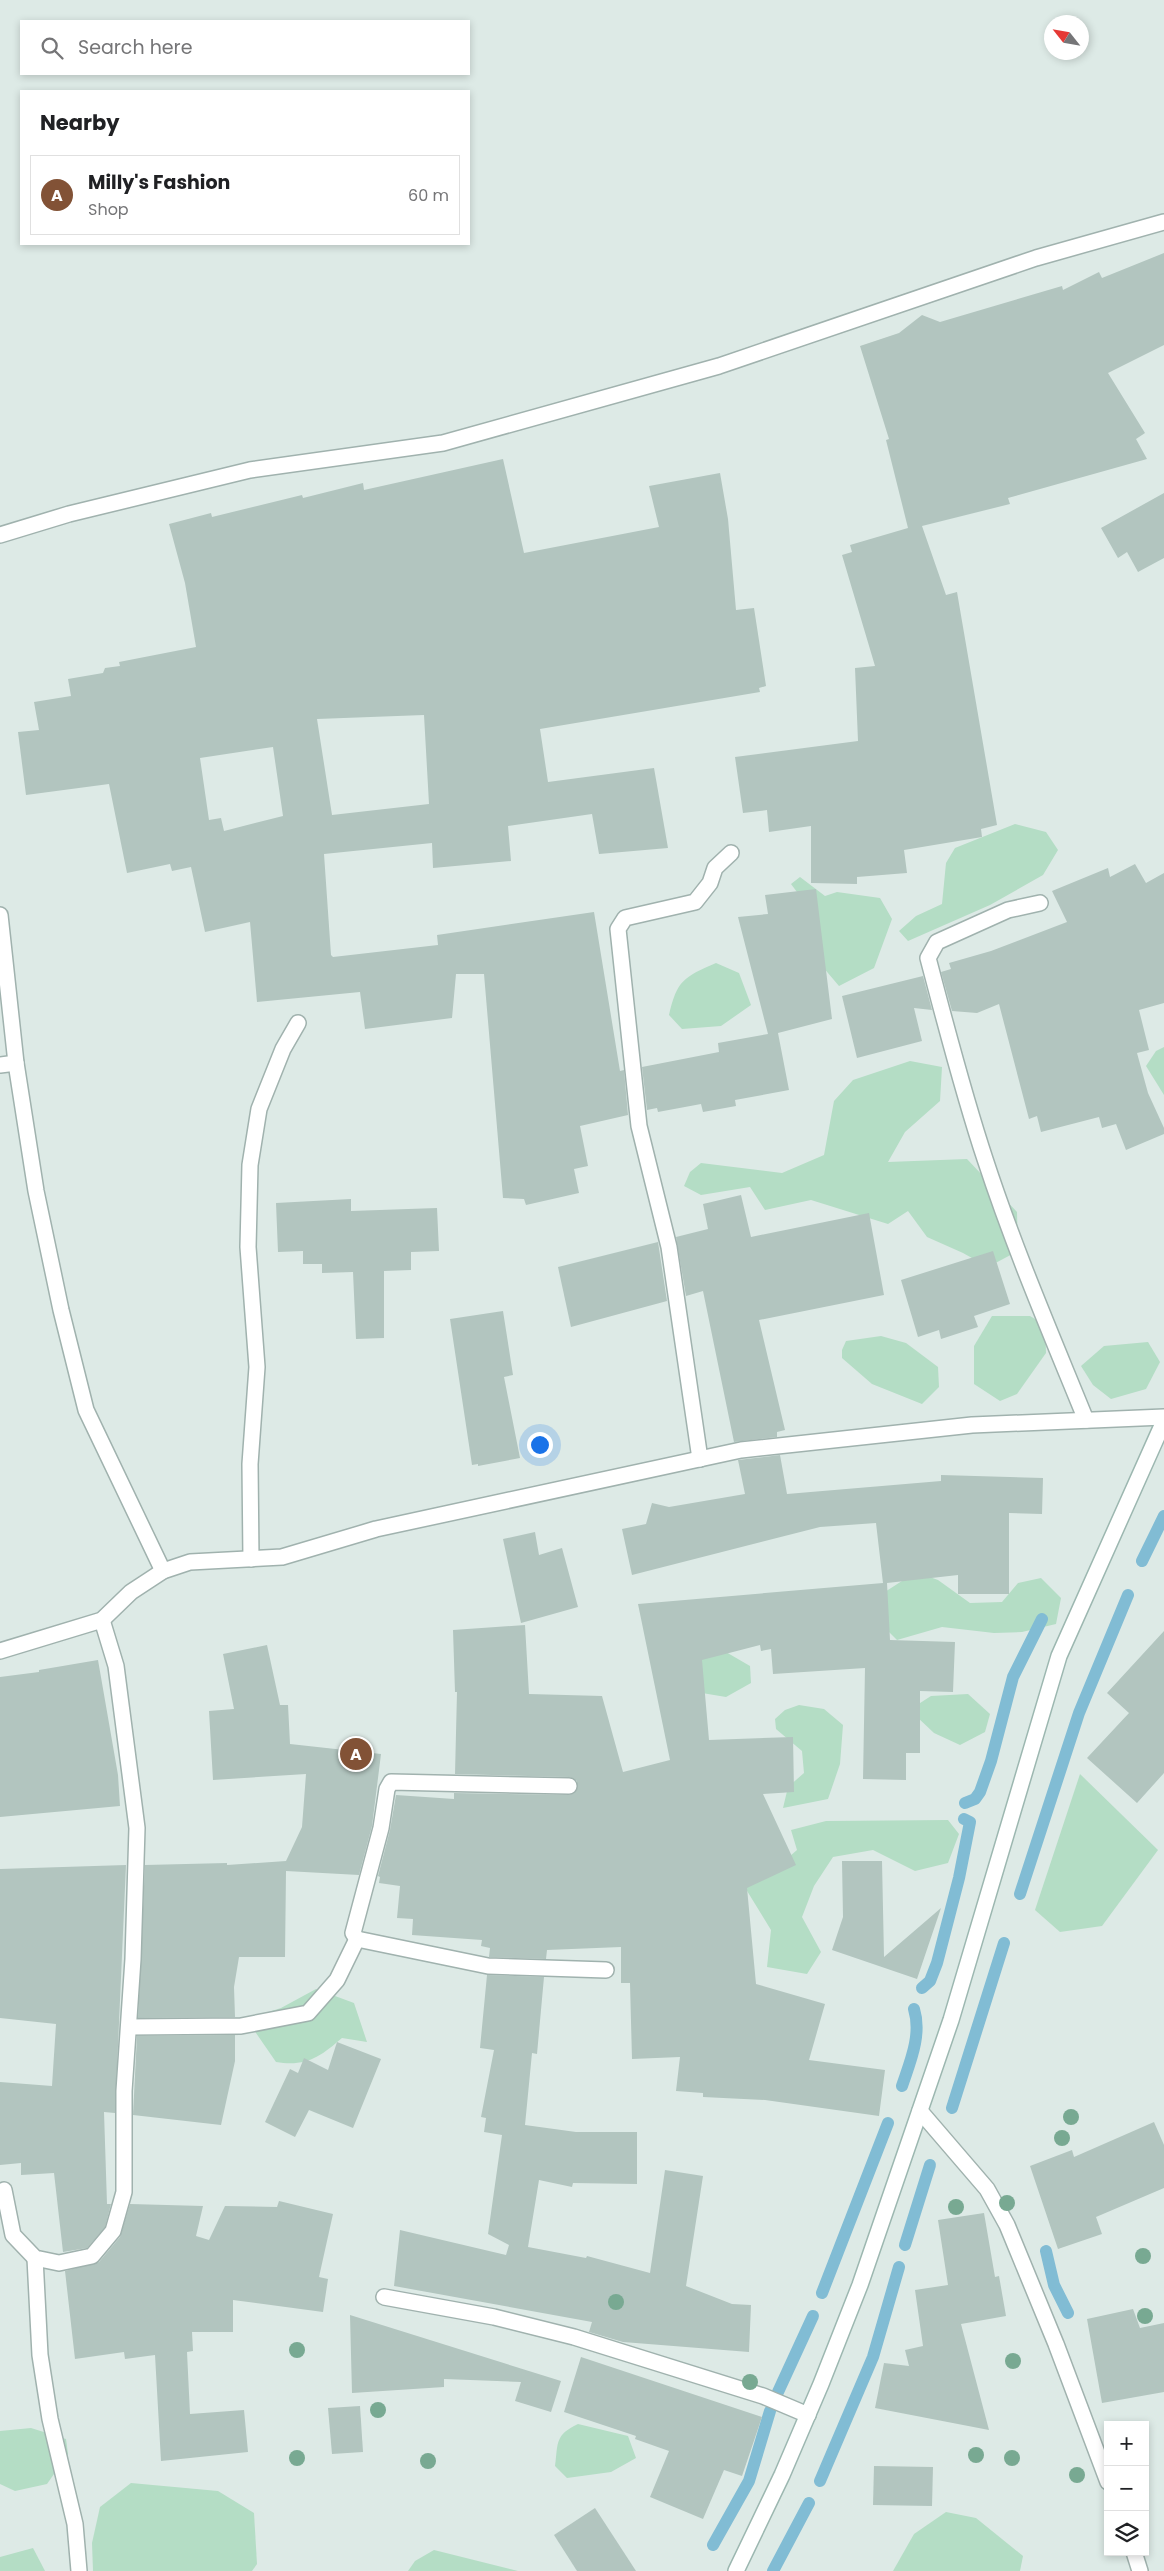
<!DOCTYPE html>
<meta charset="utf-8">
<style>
body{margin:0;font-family:Poppins,sans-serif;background:#f6f6f6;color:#202124}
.controls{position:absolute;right:15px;bottom:15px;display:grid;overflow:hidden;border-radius:0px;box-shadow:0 2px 8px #0003}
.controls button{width:45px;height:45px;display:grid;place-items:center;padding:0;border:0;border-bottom:1px solid #e0e0e0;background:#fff;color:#202124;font:25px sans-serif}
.compass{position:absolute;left:1044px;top:15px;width:45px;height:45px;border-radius:50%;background:#fff;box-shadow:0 2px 8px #0003;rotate:301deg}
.you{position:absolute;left:539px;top:1444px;width:18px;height:18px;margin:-12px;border:4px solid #fff;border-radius:50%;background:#1a73e8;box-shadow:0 0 0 8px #1a73e833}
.badge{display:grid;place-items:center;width:32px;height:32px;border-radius:50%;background:#825236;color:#fff;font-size:16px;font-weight:700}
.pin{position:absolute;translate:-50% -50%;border:2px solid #fff;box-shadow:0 1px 5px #0006}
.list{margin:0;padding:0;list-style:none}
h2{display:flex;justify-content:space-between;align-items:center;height:65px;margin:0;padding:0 20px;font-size:21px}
h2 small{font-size:16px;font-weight:400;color:#757577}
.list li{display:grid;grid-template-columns:32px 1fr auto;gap:15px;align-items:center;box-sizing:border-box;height:80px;margin:0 10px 10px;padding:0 10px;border:1px solid #e0e0e0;border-radius:0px}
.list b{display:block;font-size:19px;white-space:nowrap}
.list p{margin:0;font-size:16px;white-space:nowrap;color:#757577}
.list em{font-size:16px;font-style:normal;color:#757577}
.icon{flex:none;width:28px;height:28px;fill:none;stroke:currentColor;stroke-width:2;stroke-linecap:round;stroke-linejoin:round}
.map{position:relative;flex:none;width:1164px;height:2571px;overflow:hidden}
.search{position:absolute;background:#fff;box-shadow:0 2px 8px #0003;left:20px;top:20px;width:450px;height:55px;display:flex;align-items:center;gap:12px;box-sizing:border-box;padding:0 18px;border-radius:0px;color:#757577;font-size:19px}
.panel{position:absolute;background:#fff;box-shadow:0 2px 8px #0003;left:20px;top:90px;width:450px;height:155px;border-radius:0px}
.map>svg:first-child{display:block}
.green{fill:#b4ddc5}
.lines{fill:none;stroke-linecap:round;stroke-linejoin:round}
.stream{stroke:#81bcd4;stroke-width:12}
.building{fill:#b2c5bf;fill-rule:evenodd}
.street-casing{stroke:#a0b2ae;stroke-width:18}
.secondary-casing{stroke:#9cb7b0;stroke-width:18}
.street{stroke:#fff;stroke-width:15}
.secondary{stroke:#fff;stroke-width:15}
.tree{fill:#78a992}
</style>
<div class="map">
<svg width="1164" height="2571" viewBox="0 0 1164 2571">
<rect width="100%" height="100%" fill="#ddeae6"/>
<g class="green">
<polygon points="1015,824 1046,832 1058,850 1043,875 990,905 908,941 899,931 916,916 942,904 946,863 955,848"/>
<polygon points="800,877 825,896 837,892 880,898 892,919 874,968 839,986 811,953 806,904 791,884"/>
<path d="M716,963l23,10 12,32 -30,21 -39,3 -13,-14c8,-35 15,-38 47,-52z"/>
<polygon points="1164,1047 1164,1095 1146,1066 1156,1051"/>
<polygon points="910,1061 942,1067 940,1101 905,1132 888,1162 967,1159 1017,1212 1018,1251 988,1267 963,1253 927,1237 908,1211 888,1224 811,1200 765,1210 750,1187 701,1195 684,1186 690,1172 701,1163 782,1173 824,1155 834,1101 853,1080"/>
<polygon points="992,1316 1030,1316 1045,1325 1046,1353 1017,1394 1000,1401 974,1384 974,1346"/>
<polygon points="881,1336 906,1343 938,1367 939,1387 922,1404 872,1384 842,1358 842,1350 846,1341"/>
<polygon points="1148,1342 1160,1362 1146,1389 1111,1399 1093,1385 1081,1366 1104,1346"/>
<polygon points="916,1572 938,1580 970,1603 1002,1602 1018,1583 1041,1578 1061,1598 1056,1624 1022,1632 994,1633 942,1627 897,1640 872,1615 877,1597"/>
<polygon points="719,1648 750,1666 751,1683 726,1697 696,1692 696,1654"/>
<polygon points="968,1694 990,1714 985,1732 960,1745 934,1733 915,1715 917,1705 931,1696"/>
<polygon points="799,1705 824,1709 843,1725 840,1764 828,1799 783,1808 788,1787 804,1773 802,1751 776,1729 775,1719 785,1710"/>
<polygon points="1080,1774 1158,1850 1102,1926 1060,1932 1035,1910"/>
<polygon points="948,1820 959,1834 948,1863 915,1871 873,1850 833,1857 814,1886 802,1917 821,1952 807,1974 767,1967 771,1930 744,1886 775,1869 797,1850 791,1830 826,1821"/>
<path d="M316,1989l38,14 13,39 -25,-4c-22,19 -36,29 -66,24l-20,-29v-17l25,-8z"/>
<path d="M578,2424l50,12 8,22 -25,14 -44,6 -12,-12c3,-24 0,-31 23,-42z"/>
<polygon points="31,2428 66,2439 68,2454 47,2484 15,2491 0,2484 0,2431"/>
<polygon points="131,2483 218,2491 254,2513 257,2564 252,2571 93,2571 92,2543 100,2507"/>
<polygon points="946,2512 976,2518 1023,2556 1020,2571 893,2571 914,2534"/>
<polygon points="33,2548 45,2571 0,2571 0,2557"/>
<polygon points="434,2550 518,2571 408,2571 415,2561"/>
</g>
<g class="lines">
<g class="stream">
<polyline points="1142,1561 1164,1516"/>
<polyline points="965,1803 975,1799 980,1792 991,1761 1013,1677 1042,1619"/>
<polyline points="1020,1894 1079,1713 1128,1595"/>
<polyline points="922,1988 930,1981 937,1963 959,1878 970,1822 964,1819"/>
<path d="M902,2086c8,-24 20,-51 12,-77"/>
<polyline points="952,2108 1004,1943"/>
<polyline points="905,2245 930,2165"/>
<polyline points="1046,2251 1054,2285 1068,2313"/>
<polyline points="822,2293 888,2123"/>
<polyline points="778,2392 813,2316"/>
<polyline points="820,2481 873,2357 899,2267"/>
<polyline points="713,2545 749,2481 770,2411"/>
<polyline points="773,2571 809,2503"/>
</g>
</g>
<g class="building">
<polygon points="1164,253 1164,345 1108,373 1145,433 1136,439 1147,459 1008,498 1010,504 922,526 946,595 957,592 997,825 981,829 982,837 904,850 907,873 857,877 857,884 811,883 811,826 769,832 767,810 743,813 735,757 858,741 855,668 875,666 842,555 852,552 850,545 908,528 886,440 889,439 860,346 899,333 922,315 940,322 1062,286 1063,290 1099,272 1102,278"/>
<path d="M503,459l21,94 135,-26 -10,-41 71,-13 8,46 8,91 18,-2 12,78 -7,2 1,4 -220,37 8,53 106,-14 14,80 -69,6 -7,-40 -84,12 3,35 -78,7 -1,-25 -108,11 7,101 2,2 105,-12 -1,-10 157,-23 26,159 4,-1 4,45 -48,11 8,40 -14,3 5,24 -53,12 -2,-6 -21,-1 -19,-224h-28l-4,44 -87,11 -5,-37 -103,10 -7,-80 -45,10 -14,-65 -19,4 -2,-7 -43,9 -18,-89 -83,11 -8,-63 21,-2 -5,-28 37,-6 -3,-17 35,-6 2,-5 15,-2 -1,-4 77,-15 -11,-64 -16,-59 42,-11 1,4 90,-22 1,3 60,-15 1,7zM424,715l5,89 -97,11 -15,-96zM273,747l10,69 -59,15 -3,-13 -12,2 -9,-62z"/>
<polygon points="1164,493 1164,558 1138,572 1127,552 1118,558 1101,528"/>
<polygon points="1135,864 1146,883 1164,873 1164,1003 1139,1010 1149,1050 1137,1053 1148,1093 1164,1128 1164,1134 1126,1150 1116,1124 1102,1128 1099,1117 1041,1132 1037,1116 1029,1119 999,1004 977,1013 952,1011 941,972 951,969 949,963 991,951 1067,922 1052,891 1108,868 1110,877"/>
<polygon points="816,889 832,1019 778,1033 789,1090 735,1100 736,1106 703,1112 701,1104 658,1112 657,1108 647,1110 642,1067 719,1052 718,1043 768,1034 738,917 768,914 765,895"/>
<polygon points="923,976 932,1010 914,1008 922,1041 857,1058 842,996"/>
<polygon points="741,1195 751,1237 869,1213 884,1295 759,1320 785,1430 777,1432 777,1437 734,1442 703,1291 686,1296 676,1237 708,1229 703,1204"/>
<polygon points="351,1199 351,1211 437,1208 439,1251 411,1252 411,1270 384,1271 384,1338 356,1339 353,1272 322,1273 322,1264 303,1264 303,1251 278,1252 276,1203"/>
<polygon points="658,1242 667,1301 571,1327 558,1267"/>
<polygon points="993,1251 1010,1304 974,1316 978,1327 941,1339 939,1330 918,1337 901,1280"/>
<polygon points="503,1311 513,1375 504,1377 520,1458 478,1466 478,1464 472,1465 450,1319"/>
<polygon points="780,1455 787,1494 941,1481 941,1475 1043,1478 1042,1514 1009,1513 1009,1594 958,1594 958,1575 887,1583 890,1640 955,1642 953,1692 920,1691 920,1753 906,1753 906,1780 863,1779 865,1668 773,1674 771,1649 761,1651 760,1645 702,1660 709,1740 793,1737 794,1792 763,1794 796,1865 747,1888 756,1984 825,2004 809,2060 885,2070 879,2116 765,2100 703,2097 703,2093 676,2091 680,2057 632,2059 630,1983 621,1983 621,1947 547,1950 546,1959 489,1957 490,1948 481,1946 482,1940 412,1935 413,1919 397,1918 400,1886 379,1883 380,1877 378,1876 390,1830 396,1795 454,1799 454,1793 569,1795 577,1790 577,1781 569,1777 455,1774 457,1692 455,1692 453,1630 525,1625 529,1694 602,1696 623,1772 670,1760 638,1604 883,1583 876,1523 820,1527 632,1575 622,1529 646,1524 652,1503 669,1507 745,1494 738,1460"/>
<polygon points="535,1532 539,1555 562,1548 578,1607 521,1623 503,1539"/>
<polygon points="1164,1631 1164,1773 1137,1803 1087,1758 1129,1713 1107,1693"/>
<polygon points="267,1645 280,1705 288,1705 290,1744 381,1754 372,1826 359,1875 286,1871 285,1957 239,1957 234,1987 235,2017 138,2018 145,1865 227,1863 227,1865 286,1861 302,1827 306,1774 213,1780 209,1711 234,1709 223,1654"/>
<polygon points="98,1660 118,1775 120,1806 0,1817 0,1677 39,1672 39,1670"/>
<polygon points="842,1861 882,1861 884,1957 941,1908 917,1979 832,1950 843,1917"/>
<polygon points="126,1865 115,2113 104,2112 107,2204 111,2204 105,2227 87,2248 63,2252 54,2173 21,2175 21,2163 0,2165 0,2082 52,2086 56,2024 0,2018 0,1869"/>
<polygon points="487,1975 544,1977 537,2054 532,2053 525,2125 576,2132 637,2132 637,2184 573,2183 572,2187 539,2180 528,2247 586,2258 587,2256 650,2273 665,2170 703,2176 686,2286 732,2304 751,2305 749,2352 623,2342 589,2332 592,2322 394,2286 400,2230 506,2255 509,2245 488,2234 502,2135 484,2132 486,2118 481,2117 494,2050 480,2048"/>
<polygon points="235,2035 235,2061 221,2125 133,2115 137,2036"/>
<polygon points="337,2042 381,2059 353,2128 309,2110 295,2137 265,2122 290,2069 298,2073 304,2058 328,2070"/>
<polygon points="1154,2122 1164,2145 1164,2188 1096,2217 1102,2234 1058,2249 1030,2166 1072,2150 1074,2157"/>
<polygon points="279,2201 333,2214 319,2277 328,2279 323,2312 233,2300 233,2332 192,2332 193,2351 187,2352 190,2414 244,2410 248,2452 161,2461 155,2355 125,2359 124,2352 75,2359 65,2271 99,2262 120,2237 130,2204 203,2206 196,2236 209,2240 225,2206 277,2207"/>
<polygon points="984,2213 995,2277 999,2276 1006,2316 961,2324 989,2430 875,2408 884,2363 909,2366 905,2350 923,2346 915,2290 948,2285 938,2220"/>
<polygon points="1133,2309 1140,2328 1164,2323 1164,2392 1102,2403 1087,2319"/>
<polygon points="350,2315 561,2381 551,2412 515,2401 521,2382 444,2379 444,2387 352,2393"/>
<polygon points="581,2357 762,2417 742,2476 724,2470 703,2519 650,2497 669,2451 635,2439 636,2436 564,2412"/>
<polygon points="360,2406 363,2452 332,2454 328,2408"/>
<polygon points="874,2466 933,2467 932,2506 873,2505"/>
<polygon points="595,2508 636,2571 577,2571 554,2535"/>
</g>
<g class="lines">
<defs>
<g id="street">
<polyline points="0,535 69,514 250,470 443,443 719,366 1036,258 1164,222"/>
<path d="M1040,903l-32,7 -71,32 -9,16c18,68 35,135 57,201 29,89 66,175 101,261"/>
<polyline points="0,915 16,1063 36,1191 61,1310 86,1410 163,1571"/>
<polyline points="0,1065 16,1063"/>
<polyline points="700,1459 669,1247 639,1126 618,929 625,918 695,902 710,883 715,868 731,853"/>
<polyline points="251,1559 250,1464 257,1367 248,1247 250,1165 259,1109 283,1049 298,1023"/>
<polyline points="0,1651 102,1620 131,1592 163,1571 190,1562 282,1557 376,1529 741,1450 972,1425 1164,1417"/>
<polyline points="569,1786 391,1782 387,1789 381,1828 353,1933 357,1939 488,1966 606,1970"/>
<polyline points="129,2027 241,2026 308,2013 337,1980 357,1939"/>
<polyline points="920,2111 987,2189 1007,2225 1056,2344 1108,2482"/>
<polyline points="4,2190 13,2235 35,2258 59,2263 92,2256 113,2231 124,2192 124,2091 133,1959 137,1828 116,1666 102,1620"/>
<polyline points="35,2258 40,2355 50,2419 75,2524 79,2571"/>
<polyline points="384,2297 494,2317 574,2337 763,2396 808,2415"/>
<polyline points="1134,2552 1140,2571"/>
</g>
<polyline id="secondary" points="736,2571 782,2475 821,2384 860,2285 951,2020 1059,1656 1164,1421"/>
</defs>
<use href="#street" class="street-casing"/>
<use href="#secondary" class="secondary-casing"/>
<use href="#street" class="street"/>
<use href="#secondary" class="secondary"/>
</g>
<g class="tree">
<circle cx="1071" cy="2117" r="8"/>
<circle cx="1062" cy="2138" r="8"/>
<circle cx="1007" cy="2203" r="8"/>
<circle cx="956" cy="2207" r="8"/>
<circle cx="1143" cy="2256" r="8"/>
<circle cx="616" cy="2302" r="8"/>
<circle cx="1145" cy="2316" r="8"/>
<circle cx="297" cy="2350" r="8"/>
<circle cx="1013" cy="2361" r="8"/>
<circle cx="750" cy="2382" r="8"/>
<circle cx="378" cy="2410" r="8"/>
<circle cx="976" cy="2455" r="8"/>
<circle cx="297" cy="2458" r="8"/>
<circle cx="1012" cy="2458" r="8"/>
<circle cx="428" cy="2461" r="8"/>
<circle cx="1077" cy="2475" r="8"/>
</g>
</svg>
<div class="controls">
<button>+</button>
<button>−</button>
<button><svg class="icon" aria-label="layers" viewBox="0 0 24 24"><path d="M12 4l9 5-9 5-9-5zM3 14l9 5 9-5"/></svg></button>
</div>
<svg class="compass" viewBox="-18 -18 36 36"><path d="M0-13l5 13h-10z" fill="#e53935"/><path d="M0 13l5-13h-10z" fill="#757577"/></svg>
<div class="you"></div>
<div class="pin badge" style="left:356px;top:1754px">A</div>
<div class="search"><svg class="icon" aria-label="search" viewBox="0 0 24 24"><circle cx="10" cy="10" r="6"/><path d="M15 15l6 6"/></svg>Search here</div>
<section class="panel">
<h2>Nearby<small></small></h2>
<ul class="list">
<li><span class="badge">A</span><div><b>Milly's Fashion</b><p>Shop</p></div><em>60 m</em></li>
</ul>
</section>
</div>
